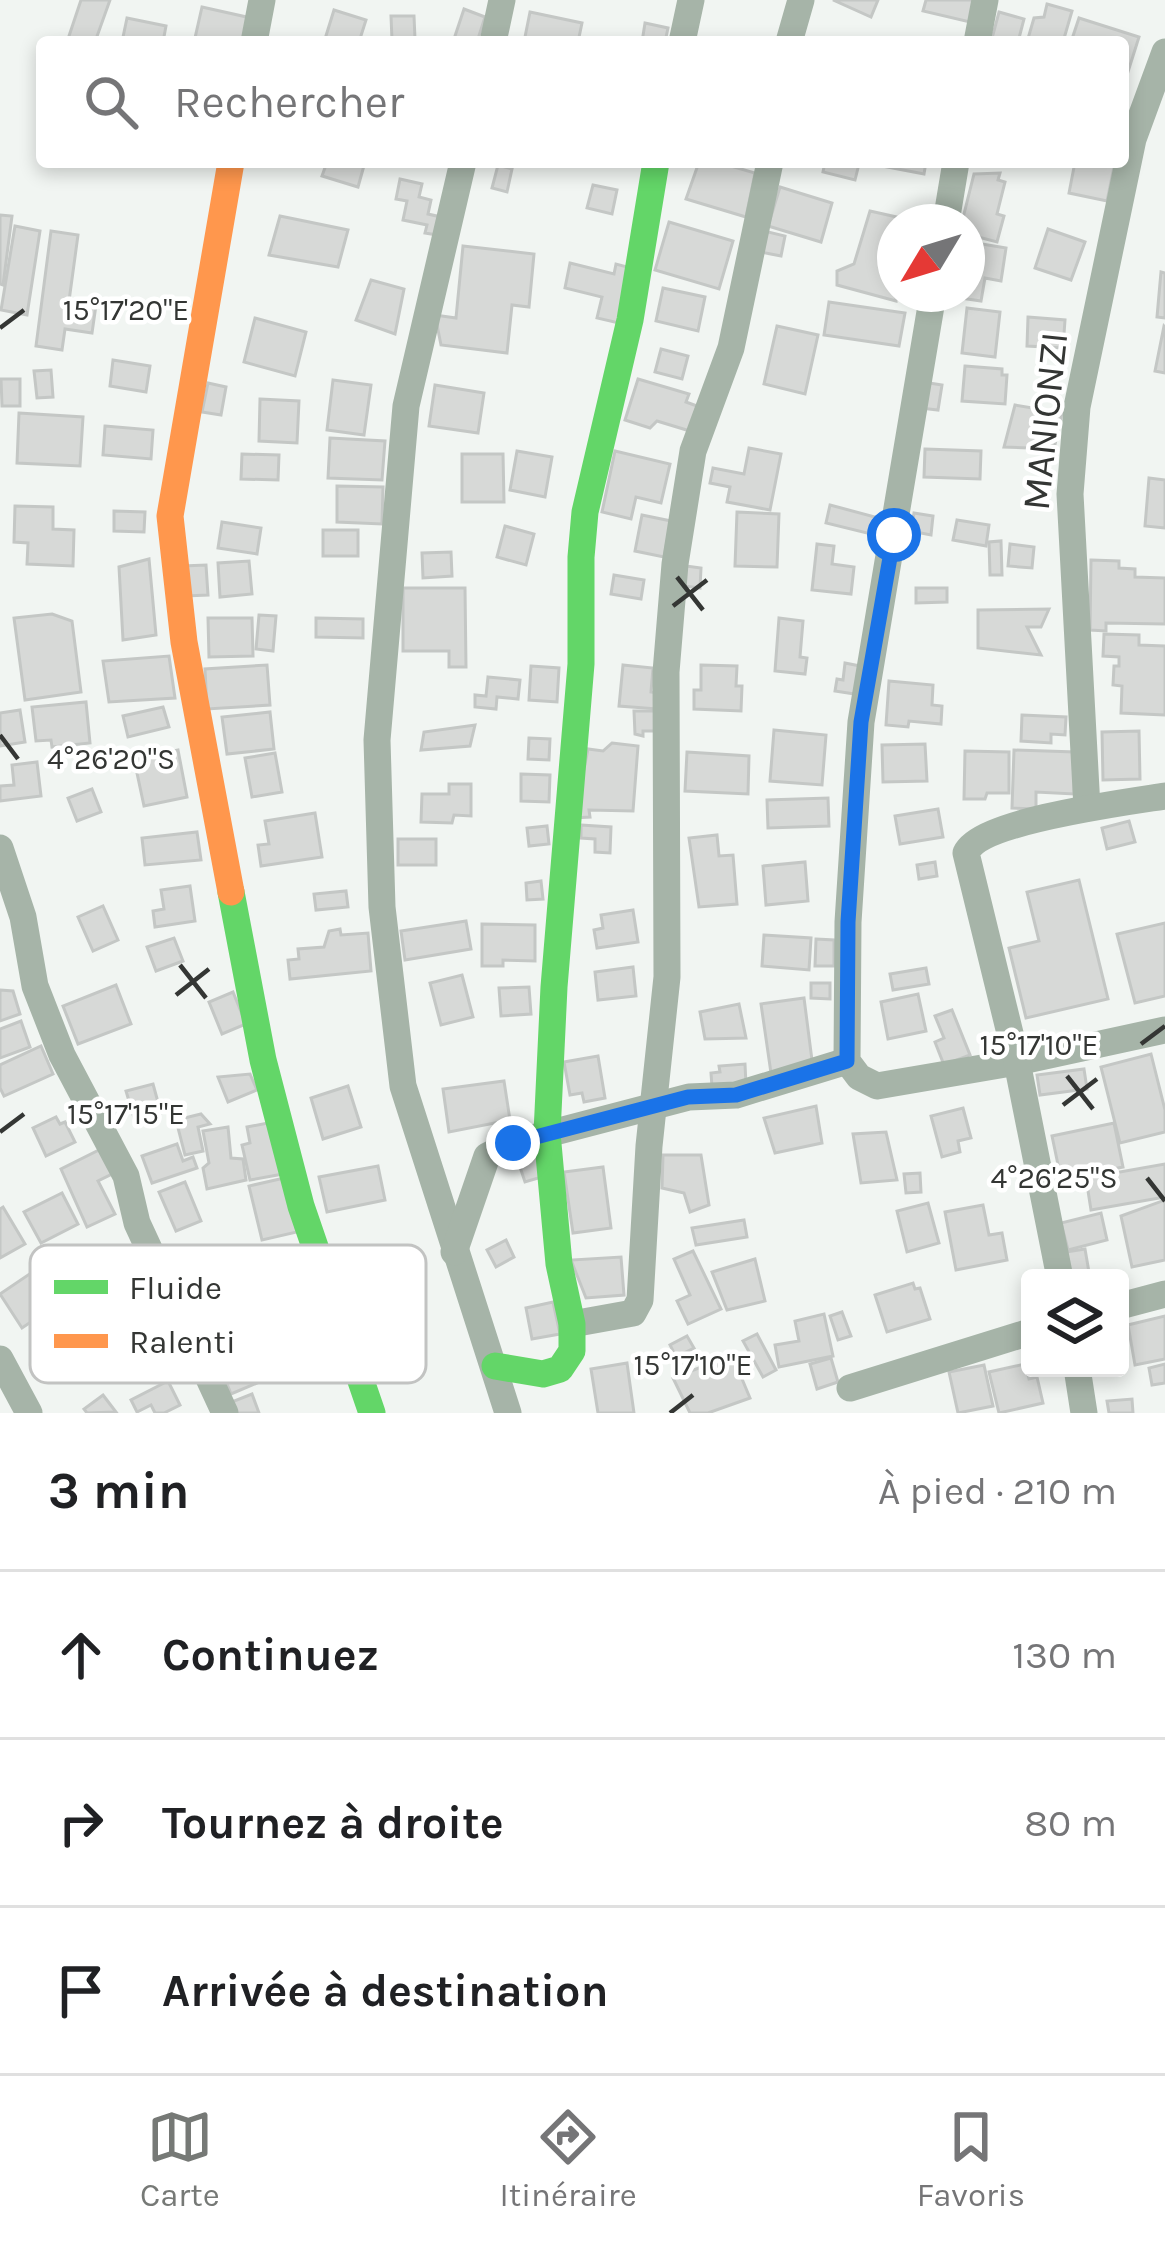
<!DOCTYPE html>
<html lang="fr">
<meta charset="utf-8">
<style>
body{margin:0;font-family:Karla,sans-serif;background:#f6f6f6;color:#202124}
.controls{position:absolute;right:36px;bottom:36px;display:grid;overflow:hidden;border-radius:12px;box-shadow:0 6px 18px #0003}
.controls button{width:108px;height:108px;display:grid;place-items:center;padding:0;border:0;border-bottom:3px solid #e0e0e0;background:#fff;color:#202124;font:60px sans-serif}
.compass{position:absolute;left:877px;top:204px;width:108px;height:108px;border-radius:50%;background:#fff;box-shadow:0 6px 18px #0003;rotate:232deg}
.stop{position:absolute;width:36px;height:36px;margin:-27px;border:9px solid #1a73e8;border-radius:50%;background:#fff}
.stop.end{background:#1a73e8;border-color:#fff;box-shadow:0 3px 12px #0008}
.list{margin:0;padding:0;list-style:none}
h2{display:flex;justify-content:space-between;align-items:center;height:156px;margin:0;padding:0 48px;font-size:51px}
h2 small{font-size:39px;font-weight:400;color:#757577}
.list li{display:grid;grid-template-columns:78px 1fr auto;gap:36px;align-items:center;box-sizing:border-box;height:168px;padding:0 48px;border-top:3px solid #e0e0e0}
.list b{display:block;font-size:45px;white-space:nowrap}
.list em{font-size:39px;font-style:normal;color:#757577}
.icon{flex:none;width:66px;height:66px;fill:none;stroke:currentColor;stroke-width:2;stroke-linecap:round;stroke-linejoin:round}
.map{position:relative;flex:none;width:1165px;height:1413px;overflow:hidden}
.search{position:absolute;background:#fff;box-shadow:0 6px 18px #0003;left:36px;right:36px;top:36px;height:132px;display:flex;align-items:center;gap:30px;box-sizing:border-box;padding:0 42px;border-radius:12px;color:#757577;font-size:45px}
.sheet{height:660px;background:#fff}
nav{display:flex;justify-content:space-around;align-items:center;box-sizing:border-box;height:168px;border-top:3px solid #e0e0e0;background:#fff;font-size:33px;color:#757577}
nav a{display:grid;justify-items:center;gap:6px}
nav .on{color:#767976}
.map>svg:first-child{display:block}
.building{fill:#d7d9d7;stroke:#c4c7c5;stroke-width:3}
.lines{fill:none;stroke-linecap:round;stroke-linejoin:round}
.street{stroke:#a6b4a8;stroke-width:27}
.fast{stroke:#63d668;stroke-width:27}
.slow{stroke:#ff974d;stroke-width:27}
.route{stroke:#1a73e8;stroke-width:15}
.ticks{fill:none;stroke:#343634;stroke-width:4.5}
.labels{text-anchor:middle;stroke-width:9;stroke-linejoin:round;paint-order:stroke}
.street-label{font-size:39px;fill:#343634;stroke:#fff}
.key{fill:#fff;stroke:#c2c3c2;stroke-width:3}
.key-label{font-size:33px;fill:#343634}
.ticks-label{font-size:30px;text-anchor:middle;fill:#343634;stroke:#fff;stroke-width:9;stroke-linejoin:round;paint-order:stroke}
</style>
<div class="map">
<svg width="1165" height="1413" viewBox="0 0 1165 1413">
<rect width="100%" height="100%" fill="#f1f5f2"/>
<g class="building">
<polygon points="81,0 110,0 95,42 68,39"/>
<polygon points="833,0 878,0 871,17"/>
<polygon points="926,0 976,0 970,22 923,11"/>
<polygon points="1047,4 1072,11 1063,42 1027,42 1034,18 1044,17"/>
<polygon points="202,7 251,18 246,42 195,38"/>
<polygon points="464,9 485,17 477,42 453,42"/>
<polygon points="334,10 366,20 359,42 325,39"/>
<polygon points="530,12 582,23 578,42 524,42"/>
<polygon points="999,12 1024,19 1018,42 991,42"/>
<polygon points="391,16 414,16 415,39 392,40"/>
<polygon points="127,18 166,26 163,42 122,42"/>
<polygon points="1079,18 1139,37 1127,75 1123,74 1123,42 1071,42"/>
<polygon points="645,23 668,28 665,42 642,42"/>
<polygon points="327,162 365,162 358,187 322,176"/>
<polygon points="699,162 717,162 755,173 746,217 686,199"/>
<polygon points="825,162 859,164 855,180 823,172"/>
<polygon points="861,162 926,162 924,174"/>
<polygon points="1075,162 1115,162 1107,201 1069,193"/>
<polygon points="498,165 512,169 507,192 492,188"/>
<polygon points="1000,173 998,180 1005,182 997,214 1004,216 997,242 967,234 967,222 962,222 974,174"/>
<polygon points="400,179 422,184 419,197 431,200 428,214 441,217 437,235 425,233 427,225 403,220 407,201 396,199"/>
<polygon points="593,185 617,190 612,214 587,208"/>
<polygon points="780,187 832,203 821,242 768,226"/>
<polygon points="870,211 919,222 895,222 896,301 837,285 837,271 854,264"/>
<polygon points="0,215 12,216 3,285 0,284"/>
<polygon points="280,216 348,230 338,267 269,255"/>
<polygon points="669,222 733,241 719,289 655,270"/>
<polygon points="15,226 40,231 27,315 1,310"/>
<polygon points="1048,229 1085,242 1071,280 1035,268"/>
<polygon points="760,230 785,236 781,256 755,251"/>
<polygon points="51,231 78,235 69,301 96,305 92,333 65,329 62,350 36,346"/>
<polygon points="982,244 1006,248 1001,281 985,278 981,301 947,296 967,294 967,258 979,260"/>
<polygon points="463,246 534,254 529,307 512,305 507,353 441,345 435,315 456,318"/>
<polygon points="570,263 614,274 616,264 635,269 623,324 597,318 602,297 565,288"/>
<polygon points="1161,272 1165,273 1165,318 1157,317"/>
<polygon points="371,280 404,289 395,334 356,320"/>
<polygon points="663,288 705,297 698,331 656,321"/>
<polygon points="829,302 905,313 899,346 824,335"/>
<polygon points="967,308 1000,312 995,357 962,353"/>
<polygon points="1028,317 1065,320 1063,348 1027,346"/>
<polygon points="255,318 306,332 295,376 244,362"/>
<polygon points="777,326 818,335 805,394 764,384"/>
<polygon points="1164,326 1165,327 1165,373 1155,371"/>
<polygon points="661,349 688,356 682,379 655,372"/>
<polygon points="113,360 150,366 146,392 110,386"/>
<polygon points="965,366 1002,369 1002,375 1007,375 1005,404 962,401"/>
<polygon points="51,370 53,397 37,398 34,371"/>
<polygon points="1,379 20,379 20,406 2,406"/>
<polygon points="638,379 689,394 686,402 697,406 690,431 657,421 650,428 625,420"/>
<polygon points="333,380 371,385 364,435 327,430"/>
<polygon points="923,382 942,385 938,410 920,408"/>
<polygon points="208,383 226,387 221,415 202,412"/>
<polygon points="435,385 484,393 478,433 429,426"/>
<polygon points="260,399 299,401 297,443 259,441"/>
<polygon points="1015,405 1062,413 1054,449 1004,447"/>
<polygon points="19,413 83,417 80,466 17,463"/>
<polygon points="105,426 153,430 151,459 103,455"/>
<polygon points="330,438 385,441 382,480 328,478"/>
<polygon points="749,448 781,454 770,510 727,502 730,487 710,483 713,468 744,474"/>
<polygon points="925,449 981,451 980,479 924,477"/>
<polygon points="517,451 552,457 545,497 510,490"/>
<polygon points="615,451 670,464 661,503 636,497 631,519 602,512"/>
<polygon points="242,454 279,455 278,480 241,479"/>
<polygon points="462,454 503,454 504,502 462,502"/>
<polygon points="1149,478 1165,480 1165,528 1145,526"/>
<polygon points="337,486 383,487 382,524 337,522"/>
<polygon points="830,505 875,517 871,534 826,523"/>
<polygon points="15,506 53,507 53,529 74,530 73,566 27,564 28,543 14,542"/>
<polygon points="114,511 145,512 144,532 114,531"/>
<polygon points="737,512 779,514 777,567 735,566"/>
<polygon points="914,513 933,516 931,535 911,531"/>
<polygon points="642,515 671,521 664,557 635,551"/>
<polygon points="957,520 989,525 986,546 953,540"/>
<polygon points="222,522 261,528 257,554 218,548"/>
<polygon points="505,526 534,534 526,565 497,557"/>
<rect x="323" y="530" width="35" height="26"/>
<polygon points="1001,541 1002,575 990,575 989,542"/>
<polygon points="817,544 834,546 832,564 854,567 851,594 812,590"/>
<polygon points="1010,544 1034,547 1032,568 1008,566"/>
<polygon points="451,552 452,576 423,578 422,553"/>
<polygon points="149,559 156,635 123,640 119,567"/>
<polygon points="1091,560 1119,561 1119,568 1135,569 1135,577 1165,578 1165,624 1106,623 1106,631 1090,630"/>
<polygon points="249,561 252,594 220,597 218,563"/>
<polygon points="206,565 208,595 185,596 183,566"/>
<polygon points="686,566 701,568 700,588 684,586"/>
<polygon points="614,575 644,580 641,599 611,594"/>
<polygon points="403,588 465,588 466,667 449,667 449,651 403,651"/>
<polygon points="916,588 947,588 947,602 916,603"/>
<polygon points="1049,609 1041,627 1027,627 1041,655 978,648 978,610"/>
<polygon points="52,614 72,621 81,692 25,700 14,618"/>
<polygon points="259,615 276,616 273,651 256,649"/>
<polygon points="208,618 252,618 253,656 209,657"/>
<polygon points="316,618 363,619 363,638 316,637"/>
<polygon points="779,618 803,621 800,657 807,658 805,674 775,671"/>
<polygon points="1104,634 1139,635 1139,645 1165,646 1165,715 1121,713 1122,686 1113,685 1114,666 1119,666 1119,657 1103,656"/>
<polygon points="169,656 175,698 109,702 103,661"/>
<polygon points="845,663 865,667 861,695 835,691 837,679 843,680"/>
<polygon points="267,665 270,705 207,709 205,669"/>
<polygon points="623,665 653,668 651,692 658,693 657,709 619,706"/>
<polygon points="701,665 737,666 736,686 742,686 741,711 694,709 694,690 701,690"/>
<polygon points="531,666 559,668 557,702 529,700"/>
<polygon points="488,677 520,680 518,699 497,697 496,709 475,707 475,695 486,696"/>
<polygon points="889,681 933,685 932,705 942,706 941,724 909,721 908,727 886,725"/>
<polygon points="86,702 90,743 52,747 51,740 36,741 32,707"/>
<polygon points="163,707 169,727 128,737 123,716"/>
<polygon points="20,710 25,742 0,746 0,713"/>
<polygon points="634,711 656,711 656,731 643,731 643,736 635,734"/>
<polygon points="270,712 274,749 227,754 222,717"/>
<polygon points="1022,715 1066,717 1065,735 1051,734 1051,743 1021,741"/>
<polygon points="475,725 470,746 421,750 424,732"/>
<polygon points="774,730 826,735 822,785 770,781"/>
<polygon points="1139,731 1140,779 1103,780 1102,732"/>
<polygon points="529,738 550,739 549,760 528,759"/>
<polygon points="612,743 638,746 633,811 589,810 590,817 574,818 588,749 603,751"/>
<polygon points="925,744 927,781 883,782 882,745"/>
<polygon points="178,750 187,797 144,806 134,759"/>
<polygon points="1014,750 1075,752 1074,794 1036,792 1036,809 1012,808"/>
<polygon points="965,751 1009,752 1009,793 987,793 985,799 964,799"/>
<polygon points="687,752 749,756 748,794 685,791"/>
<polygon points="275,753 282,792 252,797 245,758"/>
<polygon points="37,762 41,796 0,801 0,786 14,785 12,765"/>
<polygon points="521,774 550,775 549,802 521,801"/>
<polygon points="449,784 471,784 471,816 454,815 452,823 421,822 422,794 449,794"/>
<polygon points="92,789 101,812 77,821 68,798"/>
<polygon points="828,798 829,826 768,828 767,800"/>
<polygon points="938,809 943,837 900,844 895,816"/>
<polygon points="315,813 322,857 261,866 258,845 269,844 265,821"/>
<polygon points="1129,821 1135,842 1107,849 1102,828"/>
<polygon points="581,825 611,827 610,853 595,852 595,839 581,838"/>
<polygon points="547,826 549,844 529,846 527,828"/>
<polygon points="197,832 201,860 145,865 142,838"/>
<polygon points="717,835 719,856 733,855 737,904 699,907 689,838"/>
<rect x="398" y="839" width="38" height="26"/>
<polygon points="805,862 808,901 766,905 763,866"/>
<polygon points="935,862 937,876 919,879 917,865"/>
<polygon points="1079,880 1108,999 1026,1018 1009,948 1039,941 1027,892"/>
<polygon points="541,881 543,899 527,900 526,883"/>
<polygon points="190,886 195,921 155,927 153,911 164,909 161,890"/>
<polygon points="346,891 348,907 316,910 314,894"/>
<polygon points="103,906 118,940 93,951 78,917"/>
<polygon points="633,910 638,942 597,948 594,930 603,928 601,915"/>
<polygon points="466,921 471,949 405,960 401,931"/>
<polygon points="1165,923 1165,996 1135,1003 1117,934"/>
<polygon points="482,924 535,925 535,961 503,960 503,966 482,966"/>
<polygon points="340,929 341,935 368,933 371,971 290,979 288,960 299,959 298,949 324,947 329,931"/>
<polygon points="764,935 811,938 809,970 762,966"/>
<polygon points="174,938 183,961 156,971 147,947"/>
<polygon points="816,939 834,940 834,966 815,966"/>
<polygon points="633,967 636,996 598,1000 595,972"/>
<polygon points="926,968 929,984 893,990 890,974"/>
<polygon points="462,975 473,1017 441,1025 430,983"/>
<polygon points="811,983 830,983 830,999 811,998"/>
<polygon points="116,985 131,1024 78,1044 63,1006"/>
<polygon points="529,987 531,1014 501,1016 499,988"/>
<polygon points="0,990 13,991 20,1014 0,1021"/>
<polygon points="233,992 246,1024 222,1034 209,1002"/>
<polygon points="918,994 926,1031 888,1039 881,1002"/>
<polygon points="804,998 813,1068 771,1073 761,1004"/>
<polygon points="739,1004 746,1038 705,1039 700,1012"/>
<polygon points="952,1010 970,1055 944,1065 935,1042 944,1038 935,1016"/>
<polygon points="21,1021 30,1047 0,1058 0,1029"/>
<polygon points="41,1046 53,1074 4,1096 0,1088 0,1065"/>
<polygon points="1151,1054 1165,1110 1165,1132 1120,1143 1101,1067"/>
<polygon points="598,1056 605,1098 584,1102 582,1093 570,1095 564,1062"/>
<polygon points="745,1064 746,1085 712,1087 711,1073 720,1072 719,1066"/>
<polygon points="1084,1069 1087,1089 1040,1095 1037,1075"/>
<polygon points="250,1074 257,1090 228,1102 218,1077"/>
<polygon points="504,1081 510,1120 449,1132 443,1089"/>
<polygon points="153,1084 161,1113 135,1121 126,1091"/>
<polygon points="348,1086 361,1127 323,1139 311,1098"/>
<polygon points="816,1106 822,1143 775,1153 764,1118"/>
<polygon points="963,1108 971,1138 958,1141 960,1152 942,1157 931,1116"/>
<polygon points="201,1114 210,1124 198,1127 203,1151 185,1155 176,1120"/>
<polygon points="56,1117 60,1124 65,1122 75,1142 46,1156 33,1128"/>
<polygon points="273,1122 283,1174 250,1180 242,1145 250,1143 247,1127"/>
<polygon points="1114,1123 1123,1167 1061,1179 1052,1136"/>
<polygon points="228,1127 231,1158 243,1159 246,1180 207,1189 203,1168 209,1163 203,1131"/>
<polygon points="886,1132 897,1180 861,1183 853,1134"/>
<polygon points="177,1144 183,1161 193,1157 197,1168 152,1183 142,1156"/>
<polygon points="101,1149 114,1173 98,1181 115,1214 87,1227 61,1169"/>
<polygon points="536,1149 545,1176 525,1182 516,1155"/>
<polygon points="663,1155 701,1155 709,1205 690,1212 684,1193 662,1188"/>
<polygon points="1165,1164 1165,1197 1091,1210 1086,1178"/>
<polygon points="378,1166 385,1200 327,1212 319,1177"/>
<polygon points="603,1167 611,1228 573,1233 564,1172"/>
<polygon points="920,1173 921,1192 906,1193 904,1174"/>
<polygon points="284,1178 297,1232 262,1240 249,1186"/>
<polygon points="185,1182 201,1221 176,1231 159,1192"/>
<polygon points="62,1193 78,1224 41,1243 24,1212"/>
<polygon points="1165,1200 1165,1260 1132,1267 1121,1216"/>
<polygon points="928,1203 939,1243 907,1252 897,1211"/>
<polygon points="983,1205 989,1235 1002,1233 1007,1260 956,1270 945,1212"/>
<polygon points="3,1207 25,1244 0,1258 0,1209"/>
<polygon points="1101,1213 1107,1240 1068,1250 1061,1223"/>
<polygon points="744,1220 747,1237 696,1245 692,1228"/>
<polygon points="506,1240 514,1257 496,1267 487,1250"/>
<polygon points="1085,1249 1090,1278 1070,1278 1066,1252"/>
<polygon points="693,1251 721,1309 688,1324 677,1301 690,1295 674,1259"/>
<polygon points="621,1257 624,1295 586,1298 571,1260"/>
<polygon points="755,1259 765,1301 727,1310 712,1272"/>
<polygon points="31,1273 53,1307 22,1328 0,1294"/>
<polygon points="913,1283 915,1289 920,1288 930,1319 887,1332 875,1295"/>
<polygon points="553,1302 560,1334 532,1339 526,1308"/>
<polygon points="842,1312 851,1336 838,1340 830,1316"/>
<polygon points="824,1314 833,1356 779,1367 775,1345 799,1341 795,1321"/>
<polygon points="1165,1316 1165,1359 1135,1365 1128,1325"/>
<polygon points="757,1334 776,1370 763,1377 743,1341"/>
<polygon points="687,1336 694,1348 676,1357 670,1345"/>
<polygon points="258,1351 269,1378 231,1394 220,1366"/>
<polygon points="732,1355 750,1398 708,1413 690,1413 673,1378"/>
<polygon points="831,1358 838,1382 817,1389 810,1364"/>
<polygon points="627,1363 634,1413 598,1413 591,1369"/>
<polygon points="1025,1364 1029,1379 1037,1377 1043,1403 999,1413 989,1372"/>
<polygon points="1165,1364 1165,1383 1152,1385 1149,1368"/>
<polygon points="984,1365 993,1406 958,1413 949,1372"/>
<polygon points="168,1381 180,1405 164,1413 155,1413 151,1405 137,1412 131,1400"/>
<polygon points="252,1394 259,1413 233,1413 229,1403"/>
<polygon points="103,1395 116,1412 87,1413 84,1409"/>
<polygon points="1132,1399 1133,1413 1109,1413 1107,1401"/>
</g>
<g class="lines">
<g class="street">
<polyline points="254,42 262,0"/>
<polyline points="493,42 502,0"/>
<polyline points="682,42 691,0"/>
<polyline points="789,42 801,0"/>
<polyline points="977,42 985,0"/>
<polyline points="463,162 406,406 377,740 382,907 403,1086 508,1413"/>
<polyline points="946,222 956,162"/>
<polyline points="933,294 861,722 848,922 847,1061 859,1077 877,1086 1017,1062 1165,1030"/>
<polyline points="1087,808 1070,494 1077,407 1133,139 1165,52"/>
<polyline points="0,848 23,917 35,986 62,1055 126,1176 137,1223 225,1413"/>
<polyline points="454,1252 487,1156 513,1143 689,1097 736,1095 847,1061"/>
<path d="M1060,1278l-43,-216 -51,-209c14,-32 161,-51 199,-57"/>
<polyline points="1120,1306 1165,1294"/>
<polyline points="572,1324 633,1313 640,1300 649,1146 667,977 666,672 675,564 693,451 731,348 770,162"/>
<polyline points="0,1359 29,1413"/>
<polyline points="1077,1368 1084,1413"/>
<polyline points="850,1388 1030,1332"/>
</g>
<g class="fast">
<polyline points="231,892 263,1060 301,1206 372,1413"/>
<polyline points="495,1366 543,1374 560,1369 572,1351 572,1324 559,1264 547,1133 554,987 581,664 581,557 585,512 630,320 656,162"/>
</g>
<polyline class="slow" points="231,162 170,516 184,642 231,892"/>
</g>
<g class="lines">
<polyline class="route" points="513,1143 688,1097 736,1095 847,1061 848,922 861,722 894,535"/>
</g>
<path class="ticks" d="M0,328l24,-18M677,577l26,33M673,606l34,-26M0,735l18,24M180,965l26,33M176,995l33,-26M1141,1044l24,-18M1067,1076l26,33M1063,1105l34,-26M0,1132l24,-18M1147,1178l18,23M670,1413l23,-18"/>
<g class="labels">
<g class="street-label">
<text transform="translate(1044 421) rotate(-84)" y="14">MANIONZI</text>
</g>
</g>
<rect x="30" y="1245" width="396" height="138" rx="18" class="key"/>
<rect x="54" y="1280" width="54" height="14" fill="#63d668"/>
<rect x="54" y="1334" width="54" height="14" fill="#ff974d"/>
<g class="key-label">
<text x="129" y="1299">Fluide</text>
<text x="129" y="1353">Ralenti</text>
</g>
<g class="ticks-label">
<text x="126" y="320">15°17'20"E</text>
<text x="111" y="769">4°26'20"S</text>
<text x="1039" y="1055">15°17'10"E</text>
<text x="126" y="1124">15°17'15"E</text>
<text x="1054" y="1188">4°26'25"S</text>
<text x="693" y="1375">15°17'10"E</text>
</g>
</svg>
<div class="controls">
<button><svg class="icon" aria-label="layers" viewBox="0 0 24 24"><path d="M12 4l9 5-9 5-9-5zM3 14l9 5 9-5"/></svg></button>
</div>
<svg class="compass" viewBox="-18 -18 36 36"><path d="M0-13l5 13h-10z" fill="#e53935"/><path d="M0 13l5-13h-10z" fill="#757577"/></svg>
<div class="stop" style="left:894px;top:535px"></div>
<div class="stop end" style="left:513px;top:1143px"></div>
<div class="search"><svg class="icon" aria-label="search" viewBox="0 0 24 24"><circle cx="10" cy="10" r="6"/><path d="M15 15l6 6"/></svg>Rechercher</div>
</div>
<section class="sheet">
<h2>3 min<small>À pied · 210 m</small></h2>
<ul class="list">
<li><svg class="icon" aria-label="ahead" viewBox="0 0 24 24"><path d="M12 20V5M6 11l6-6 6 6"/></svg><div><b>Continuez</b></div><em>130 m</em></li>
<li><svg class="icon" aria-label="right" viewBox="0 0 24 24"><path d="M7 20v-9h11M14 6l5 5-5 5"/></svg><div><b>Tournez à droite</b></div><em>80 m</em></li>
<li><svg class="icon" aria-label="arrive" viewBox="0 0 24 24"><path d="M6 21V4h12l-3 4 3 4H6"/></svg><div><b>Arrivée à destination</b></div></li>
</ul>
</section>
<nav>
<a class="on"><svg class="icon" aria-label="map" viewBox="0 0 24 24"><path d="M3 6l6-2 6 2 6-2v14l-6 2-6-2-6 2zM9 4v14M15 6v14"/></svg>Carte</a>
<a><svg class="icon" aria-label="directions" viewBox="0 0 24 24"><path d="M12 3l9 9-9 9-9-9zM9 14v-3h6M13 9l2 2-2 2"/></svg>Itinéraire</a>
<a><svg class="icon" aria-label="saved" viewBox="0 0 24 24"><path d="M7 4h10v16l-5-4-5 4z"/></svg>Favoris</a>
</nav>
